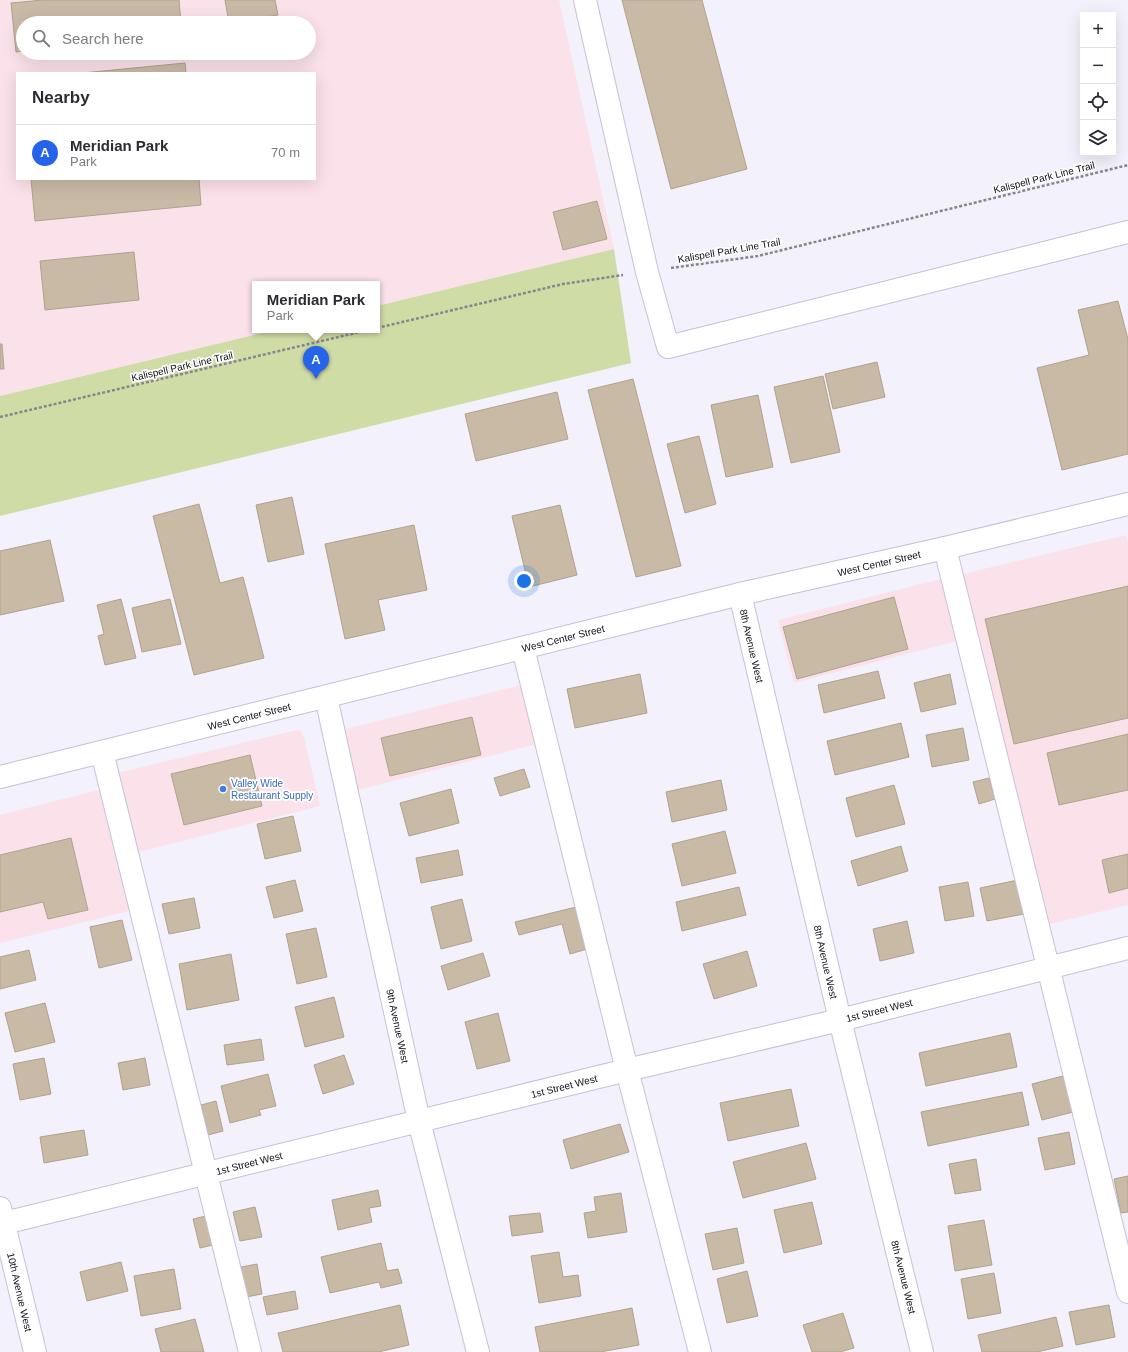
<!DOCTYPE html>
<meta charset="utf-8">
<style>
body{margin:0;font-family:Arial,sans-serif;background:#f2f2f3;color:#2b2b33}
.controls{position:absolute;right:12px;top:12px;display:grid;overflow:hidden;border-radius:0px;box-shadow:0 4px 16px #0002}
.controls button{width:36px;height:36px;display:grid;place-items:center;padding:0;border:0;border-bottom:1px solid #e1e1e2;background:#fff;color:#2b2b33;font:20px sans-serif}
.you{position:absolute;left:524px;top:581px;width:14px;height:14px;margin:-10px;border:3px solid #fff;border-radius:50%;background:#1a73e8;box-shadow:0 0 0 6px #1a73e833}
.badge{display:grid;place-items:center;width:26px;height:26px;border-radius:50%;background:#2563eb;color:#fff;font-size:13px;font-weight:700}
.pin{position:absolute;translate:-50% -33px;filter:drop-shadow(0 1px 2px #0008)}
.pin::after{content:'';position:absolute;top:21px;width:14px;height:12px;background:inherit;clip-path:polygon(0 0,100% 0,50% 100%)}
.popup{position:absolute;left:252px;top:281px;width:128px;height:52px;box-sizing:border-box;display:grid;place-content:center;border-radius:0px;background:#fff;filter:drop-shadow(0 1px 3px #0005);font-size:13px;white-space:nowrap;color:#7c7c81}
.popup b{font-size:15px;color:#2b2b33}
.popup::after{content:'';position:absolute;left:50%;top:100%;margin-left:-8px;border:8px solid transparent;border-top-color:#fff}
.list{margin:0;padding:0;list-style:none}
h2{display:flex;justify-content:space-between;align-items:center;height:52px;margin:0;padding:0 16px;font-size:17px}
h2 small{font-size:13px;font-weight:400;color:#7c7c81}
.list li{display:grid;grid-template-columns:26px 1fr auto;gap:12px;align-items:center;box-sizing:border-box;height:56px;padding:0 16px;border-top:1px solid #e1e1e2}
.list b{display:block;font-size:15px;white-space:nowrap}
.list p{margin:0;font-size:13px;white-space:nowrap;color:#7c7c81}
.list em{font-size:13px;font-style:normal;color:#7c7c81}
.icon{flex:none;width:22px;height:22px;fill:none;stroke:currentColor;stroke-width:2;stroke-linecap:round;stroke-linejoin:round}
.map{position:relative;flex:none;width:1128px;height:1352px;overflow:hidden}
.search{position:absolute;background:#fff;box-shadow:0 4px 16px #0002;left:16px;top:16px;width:300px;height:44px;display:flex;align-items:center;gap:10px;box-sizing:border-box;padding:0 14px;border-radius:22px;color:#7c7c81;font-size:15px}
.panel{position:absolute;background:#fff;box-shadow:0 4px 16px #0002;left:16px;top:72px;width:300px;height:108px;border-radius:0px}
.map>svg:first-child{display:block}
.commercial{fill:#fbe1e9;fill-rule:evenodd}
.green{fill:#d0dca6}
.building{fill:#c9baa6;stroke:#b1a18e}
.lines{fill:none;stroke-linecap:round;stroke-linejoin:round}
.minor-casing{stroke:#c5c0d8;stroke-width:24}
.path{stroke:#87858e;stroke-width:2.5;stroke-dasharray:3 2;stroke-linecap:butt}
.minor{stroke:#fff;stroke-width:22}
.shop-dot{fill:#3f7fe0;stroke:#fff;stroke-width:1.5}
.labels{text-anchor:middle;stroke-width:3.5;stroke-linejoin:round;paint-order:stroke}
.street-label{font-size:10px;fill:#100e16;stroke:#fff}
.shop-label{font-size:10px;fill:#366cbe;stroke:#fff;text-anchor:start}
</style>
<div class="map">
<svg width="1128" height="1352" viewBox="0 0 1128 1352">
<rect width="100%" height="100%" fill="#f3f1fb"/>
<g class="commercial">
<path d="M0,0h559l55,249 -237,57v-22h-122v46h20l-275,66zM23,23h286v30h-286zM17,73h298v106h-298z"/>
<polygon points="1126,535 1128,542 1128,905 1050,924 963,574"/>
<polygon points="941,579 957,641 794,683 778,620"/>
<polygon points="521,685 536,744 358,790 342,730"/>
<polygon points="297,730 301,731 304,737 320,806 134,853 113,774"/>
<polygon points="99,790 129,911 0,943 0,815"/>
</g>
<polygon class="green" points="614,249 631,363 0,516 0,396 275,330 377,330 377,306"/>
<g class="building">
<polygon points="43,0 179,0 181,23 23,23 23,51 16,52 11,3"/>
<polygon points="225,0 275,0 278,15 229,23"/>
<polygon points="622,0 702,0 747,169 671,189"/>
<polygon points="185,63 186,73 82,73"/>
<polygon points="31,179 199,179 201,205 35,221"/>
<polygon points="597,201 607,239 563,250 553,212"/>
<polygon points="134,252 139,300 45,310 40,261"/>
<polygon points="1118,301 1128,339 1128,454 1062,470 1037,368 1089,355 1078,310"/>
<polygon points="0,344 2,344 4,369 0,369"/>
<polygon points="877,362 885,397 833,409 825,374"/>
<polygon points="823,376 840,452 791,463 774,387"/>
<polygon points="633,379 681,566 636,577 588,390"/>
<polygon points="557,392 568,439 476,461 465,414"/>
<polygon points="758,395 773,467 726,477 711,405"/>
<polygon points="699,436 716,504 685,513 667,444"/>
<polygon points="292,497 304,554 268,562 256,505"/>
<polygon points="199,504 220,583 243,577 264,658 194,675 153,516"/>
<polygon points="560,505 577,575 529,587 512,516"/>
<polygon points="414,525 427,590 378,600 385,630 345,639 325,544"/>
<polygon points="50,540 64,601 0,615 0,551"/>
<polygon points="1128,586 1128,718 1014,744 985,619"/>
<polygon points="894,597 908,649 797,679 783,627"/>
<polygon points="121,599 136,658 105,665 98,636 104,634 97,605"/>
<polygon points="170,599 181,644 142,652 132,608"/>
<polygon points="878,671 885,698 824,713 818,685"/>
<polygon points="640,674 647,713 575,728 567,689"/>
<polygon points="950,674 956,704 921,712 914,683"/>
<polygon points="472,717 481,755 390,776 381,738"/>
<polygon points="901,723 909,757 835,775 827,741"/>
<polygon points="963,728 969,760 932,767 926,735"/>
<polygon points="1128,734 1128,790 1059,805 1047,753"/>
<polygon points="250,755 262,806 184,825 171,774"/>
<polygon points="524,769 530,787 500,796 494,778"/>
<polygon points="989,778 995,799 979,804 973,782"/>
<polygon points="721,780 727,810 672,822 666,792"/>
<polygon points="894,785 905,824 856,837 846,798"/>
<polygon points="451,789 459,823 409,836 400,803"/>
<polygon points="293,816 301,851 265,859 257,824"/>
<polygon points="725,831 736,873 682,886 672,844"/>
<polygon points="71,838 88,910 48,919 43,902 0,912 0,855"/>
<polygon points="901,846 908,871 858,886 851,861"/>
<polygon points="458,850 463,875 421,883 416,858"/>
<polygon points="1128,854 1128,888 1109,893 1102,860"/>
<polygon points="295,880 303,911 274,918 266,887"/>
<polygon points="1018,880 1024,914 987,921 980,888"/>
<polygon points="968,882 974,916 945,921 939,887"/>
<polygon points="739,887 746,915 682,931 676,902"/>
<polygon points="194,898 200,928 169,934 162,904"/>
<polygon points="462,899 472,941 441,949 431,907"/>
<polygon points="576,907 587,949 570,954 562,924 519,935 515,922"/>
<polygon points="122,920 132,960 99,968 90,927"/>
<polygon points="907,921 914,953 880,961 873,929"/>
<polygon points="316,928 327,977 297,984 286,934"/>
<polygon points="29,950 36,980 0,989 0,957"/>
<polygon points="747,951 757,986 714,999 703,964"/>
<polygon points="483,953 490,976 448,990 441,966"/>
<polygon points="231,954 239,1000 187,1010 179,964"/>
<polygon points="334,997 344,1037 305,1047 295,1007"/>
<polygon points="45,1003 55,1042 15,1052 5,1013"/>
<polygon points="498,1013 510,1061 477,1069 465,1022"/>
<polygon points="1010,1033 1017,1067 926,1086 919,1053"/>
<polygon points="261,1039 264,1060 227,1065 224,1045"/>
<polygon points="344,1055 354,1084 323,1094 314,1065"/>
<polygon points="44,1058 51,1094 20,1100 13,1064"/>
<polygon points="145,1058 150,1085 123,1090 118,1063"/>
<polygon points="268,1074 276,1106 259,1110 261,1115 230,1123 221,1086"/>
<polygon points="1063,1076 1073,1112 1042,1120 1032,1084"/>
<polygon points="791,1089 799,1126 728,1141 720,1103"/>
<polygon points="1022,1092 1029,1125 928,1146 921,1112"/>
<polygon points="216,1101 223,1131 208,1135 201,1105"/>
<polygon points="620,1124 629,1152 571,1169 563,1140"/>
<polygon points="84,1130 88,1155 44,1163 40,1137"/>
<polygon points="1069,1132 1075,1164 1045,1170 1038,1138"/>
<polygon points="806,1143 816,1179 743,1198 733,1162"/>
<polygon points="976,1159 981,1190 955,1194 949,1164"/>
<polygon points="1128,1176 1128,1212 1121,1213 1114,1179"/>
<polygon points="378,1190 381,1206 369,1208 372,1222 338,1230 332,1200"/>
<polygon points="621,1193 627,1232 588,1238 584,1213 596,1211 594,1197"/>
<polygon points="812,1202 822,1244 784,1253 774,1210"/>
<polygon points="255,1207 262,1237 240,1241 233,1212"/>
<polygon points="540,1213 543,1232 512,1236 509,1216"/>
<polygon points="206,1216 213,1245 200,1248 193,1219"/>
<polygon points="984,1220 992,1265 955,1271 948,1226"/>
<polygon points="737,1228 744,1263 713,1270 705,1234"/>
<polygon points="381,1243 387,1271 398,1269 402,1283 381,1288 379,1282 330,1293 321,1257"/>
<polygon points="559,1252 563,1277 578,1275 581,1296 539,1303 531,1256"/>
<polygon points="121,1262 128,1291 87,1301 80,1272"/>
<polygon points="257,1264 262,1294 246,1297 241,1267"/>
<polygon points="174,1269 181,1309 141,1316 134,1276"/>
<polygon points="747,1271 758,1316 727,1323 717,1279"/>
<polygon points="994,1273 1001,1313 968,1319 961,1279"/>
<polygon points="295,1291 298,1309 267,1315 263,1297"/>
<polygon points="400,1305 409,1345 378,1352 283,1352 278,1333"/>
<polygon points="1109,1305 1115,1337 1076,1345 1069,1312"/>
<polygon points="632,1308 639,1345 600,1352 540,1352 535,1327"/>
<polygon points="843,1313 854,1348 840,1352 812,1352 803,1325"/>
<polygon points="1056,1317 1063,1346 1037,1352 982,1352 978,1335"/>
<polygon points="195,1319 204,1352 161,1352 155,1329"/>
</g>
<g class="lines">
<defs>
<g id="minor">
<polyline points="585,0 647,272 668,347 1128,232"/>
<polyline points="945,548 1128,1292"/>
<polyline points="740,594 840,1020 922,1352"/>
<polyline points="523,648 627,1070 700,1352"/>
<polyline points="326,697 419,1121 478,1352"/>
<polyline points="102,752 250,1352"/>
<polyline points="0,777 740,594 945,548 1128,504"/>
<polyline points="0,1208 35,1352"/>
<polyline points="0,1224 627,1070 840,1020 1128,948"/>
</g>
</defs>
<use href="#minor" class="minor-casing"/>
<g class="path">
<polyline points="671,268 758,256 1128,165"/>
<polyline points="377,328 563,284 623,275"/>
<polyline points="0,417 368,330"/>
</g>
<use href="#minor" class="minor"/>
</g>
<circle class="shop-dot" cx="223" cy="789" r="4"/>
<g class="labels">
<g class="street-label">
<text transform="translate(1044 177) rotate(-14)" y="4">Kalispell Park Line Trail</text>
<text transform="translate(729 250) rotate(-10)" y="4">Kalispell Park Line Trail</text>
<text transform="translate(182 366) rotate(-13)" y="4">Kalispell Park Line Trail</text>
<text transform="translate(879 563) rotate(-13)" y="4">West Center Street</text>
<text transform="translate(563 638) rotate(-14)" y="4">West Center Street</text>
<text transform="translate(752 646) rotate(77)" y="4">8th Avenue West</text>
<text transform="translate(249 716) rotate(-14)" y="4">West Center Street</text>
<text transform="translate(826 962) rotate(77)" y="4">8th Avenue West</text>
<text transform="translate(879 1010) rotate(-14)" y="4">1st Street West</text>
<text transform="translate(398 1026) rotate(78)" y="4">9th Avenue West</text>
<text transform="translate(564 1086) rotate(-14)" y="4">1st Street West</text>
<text transform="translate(249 1163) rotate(-14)" y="4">1st Street West</text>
<text transform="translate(904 1277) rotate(76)" y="4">8th Avenue West</text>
<text transform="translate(20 1292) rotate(77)" y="4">10th Avenue West</text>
</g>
<g class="shop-label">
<text x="231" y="787">Valley Wide<tspan x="231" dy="12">Restaurant Supply</tspan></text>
</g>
</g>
</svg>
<div class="controls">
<button>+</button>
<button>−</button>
<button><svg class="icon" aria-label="locate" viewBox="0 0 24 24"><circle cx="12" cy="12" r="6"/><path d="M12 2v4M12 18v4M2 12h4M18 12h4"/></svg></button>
<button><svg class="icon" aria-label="layers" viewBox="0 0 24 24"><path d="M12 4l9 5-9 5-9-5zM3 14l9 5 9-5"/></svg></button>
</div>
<div class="you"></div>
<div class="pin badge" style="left:316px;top:379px">A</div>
<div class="popup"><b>Meridian Park</b>Park</div>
<div class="search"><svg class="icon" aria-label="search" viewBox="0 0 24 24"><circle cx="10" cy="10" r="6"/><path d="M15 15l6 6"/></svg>Search here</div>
<section class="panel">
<h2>Nearby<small></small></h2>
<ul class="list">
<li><span class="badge">A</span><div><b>Meridian Park</b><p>Park</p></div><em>70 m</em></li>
</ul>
</section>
</div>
